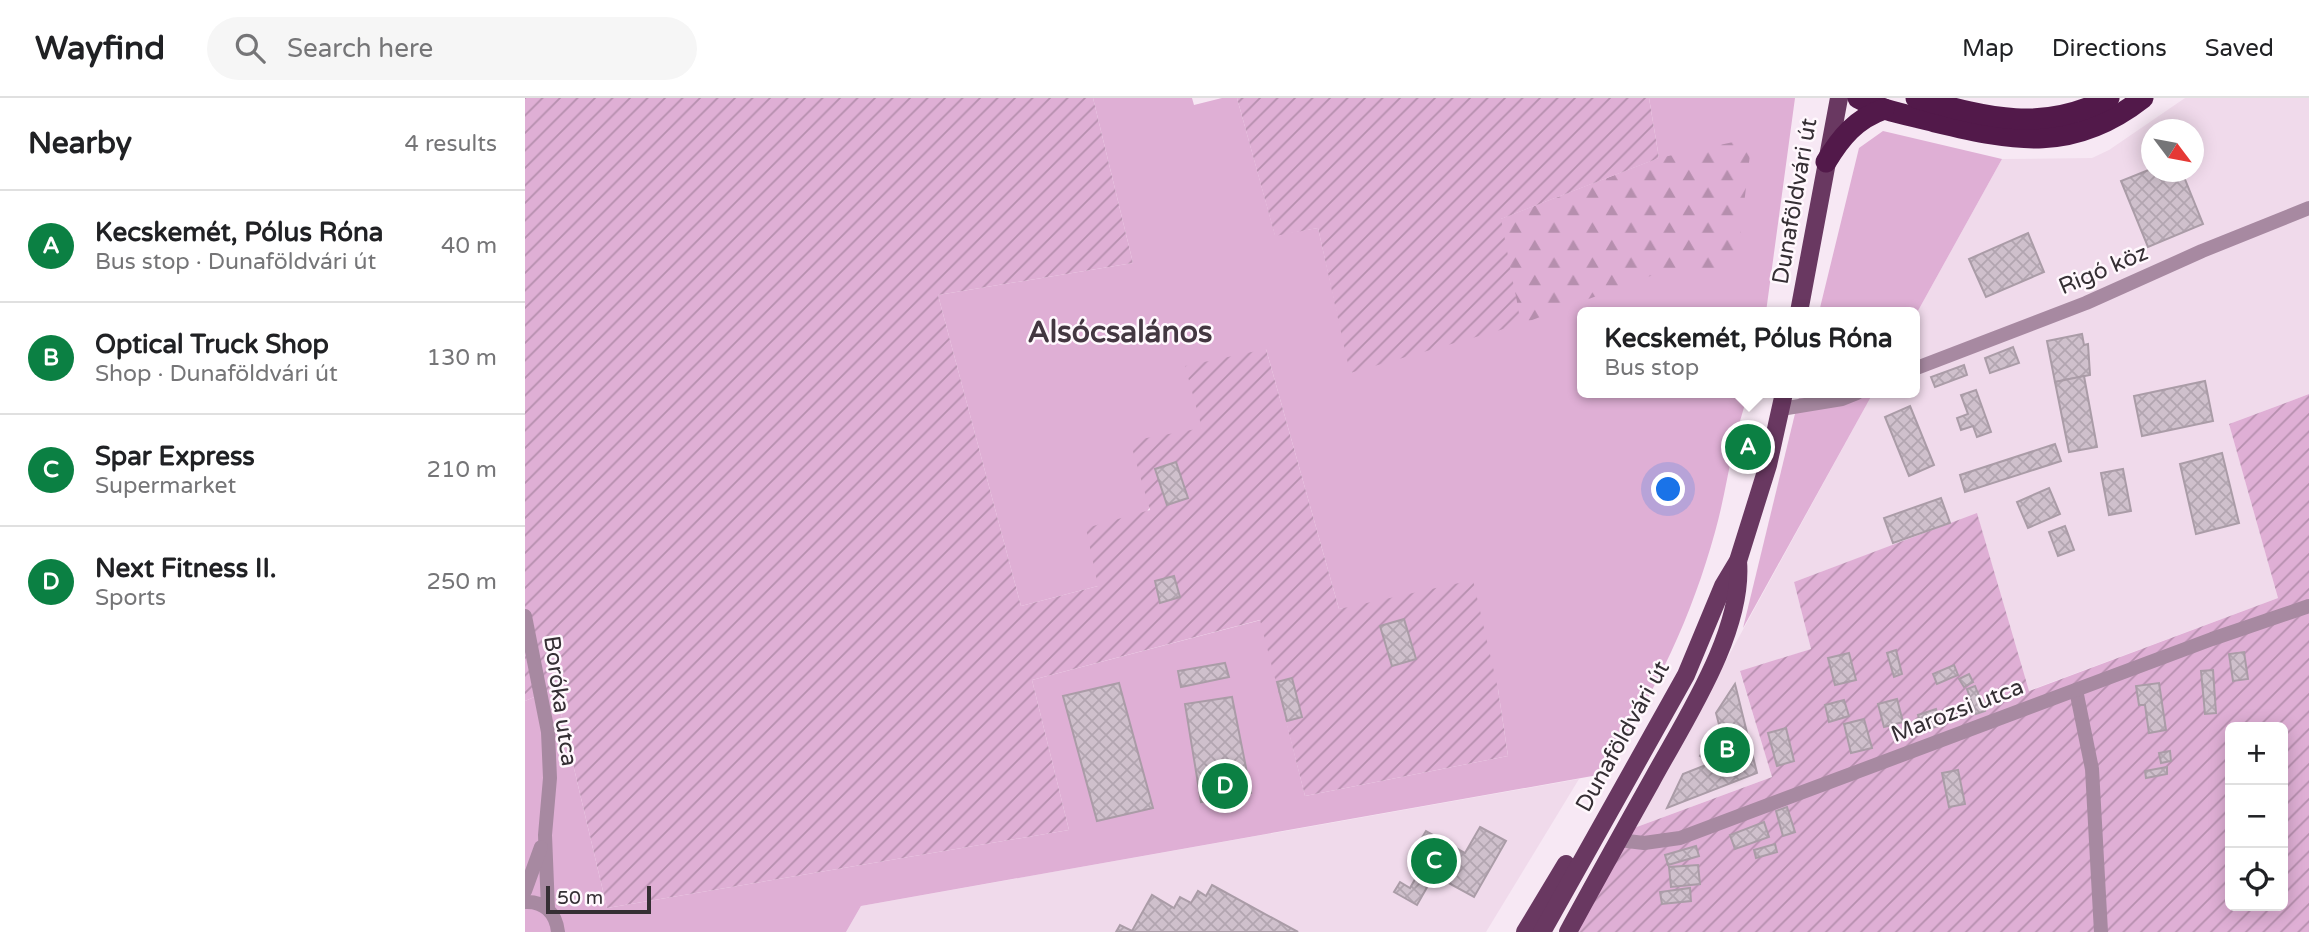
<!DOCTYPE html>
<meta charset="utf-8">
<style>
body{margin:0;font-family:"Varela Round",sans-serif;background:#f6f6f6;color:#202124}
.controls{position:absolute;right:21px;bottom:21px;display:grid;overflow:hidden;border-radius:10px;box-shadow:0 4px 18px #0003}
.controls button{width:63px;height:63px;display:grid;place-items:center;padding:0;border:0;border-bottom:2px solid #e0e0e0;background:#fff;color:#202124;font:35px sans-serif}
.compass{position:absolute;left:1616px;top:21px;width:63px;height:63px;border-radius:50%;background:#fff;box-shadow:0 4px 18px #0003;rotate:122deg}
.scale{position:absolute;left:21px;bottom:18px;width:105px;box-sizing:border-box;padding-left:7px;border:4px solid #352f34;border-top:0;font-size:19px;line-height:24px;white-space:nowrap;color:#352f34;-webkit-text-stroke:5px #fff8fd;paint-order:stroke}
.you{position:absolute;left:1144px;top:392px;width:24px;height:24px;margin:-18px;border:5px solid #fff;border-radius:50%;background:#1a73e8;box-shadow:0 0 0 10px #1a73e833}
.badge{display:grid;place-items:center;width:46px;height:46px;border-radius:50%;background:#0b8043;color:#fff;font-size:23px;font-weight:700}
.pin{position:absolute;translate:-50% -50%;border:4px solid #fff;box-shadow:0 2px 7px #0006}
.popup{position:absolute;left:1052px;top:209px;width:343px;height:91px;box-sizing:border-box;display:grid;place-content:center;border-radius:10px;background:#fff;filter:drop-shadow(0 2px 5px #0005);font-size:23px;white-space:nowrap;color:#757577}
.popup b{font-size:26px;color:#202124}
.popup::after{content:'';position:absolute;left:50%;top:100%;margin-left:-14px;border:14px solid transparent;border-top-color:#fff}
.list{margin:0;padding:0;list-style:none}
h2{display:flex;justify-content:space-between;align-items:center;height:91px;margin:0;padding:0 28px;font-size:30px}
h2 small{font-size:23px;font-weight:400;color:#757577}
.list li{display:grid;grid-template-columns:46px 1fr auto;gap:21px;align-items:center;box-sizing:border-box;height:112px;padding:0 28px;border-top:2px solid #e0e0e0}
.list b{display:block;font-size:26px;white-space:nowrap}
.list p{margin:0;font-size:23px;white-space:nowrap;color:#757577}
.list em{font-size:23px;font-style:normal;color:#757577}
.icon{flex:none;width:38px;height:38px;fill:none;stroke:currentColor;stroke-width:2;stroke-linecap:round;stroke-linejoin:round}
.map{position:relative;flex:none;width:1784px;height:834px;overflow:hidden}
header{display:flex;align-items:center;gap:42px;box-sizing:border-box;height:98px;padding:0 35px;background:#fff;border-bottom:2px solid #e0e0e0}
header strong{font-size:33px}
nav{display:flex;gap:38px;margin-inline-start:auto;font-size:24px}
.search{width:490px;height:63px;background:#f6f6f6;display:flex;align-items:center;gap:18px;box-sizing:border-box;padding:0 24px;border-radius:38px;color:#757577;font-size:26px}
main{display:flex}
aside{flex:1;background:#fff}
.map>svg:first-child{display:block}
.built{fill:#f0daeb;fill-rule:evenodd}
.grass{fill:#dfafd5}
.forest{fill:url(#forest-firs)}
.garden{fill:url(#garden-furrows);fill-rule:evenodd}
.building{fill:url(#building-cross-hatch);stroke:#aa9ca7;stroke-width:2}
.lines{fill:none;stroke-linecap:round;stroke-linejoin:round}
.minor{stroke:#a789a1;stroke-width:14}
.tertiary{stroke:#a789a1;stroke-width:14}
.primary{stroke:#693861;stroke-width:18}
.motorway{stroke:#52194a;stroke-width:21}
.labels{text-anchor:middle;stroke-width:5;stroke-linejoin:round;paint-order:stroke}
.street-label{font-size:23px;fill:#352f34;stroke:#fff8fd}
.district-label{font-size:30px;font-weight:bold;fill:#433741;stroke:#fff8fd}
</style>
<header>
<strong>Wayfind</strong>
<div class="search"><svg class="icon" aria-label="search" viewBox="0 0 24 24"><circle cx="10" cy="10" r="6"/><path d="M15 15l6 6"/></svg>Search here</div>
<nav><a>Map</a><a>Directions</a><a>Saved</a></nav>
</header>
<main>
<aside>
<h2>Nearby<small>4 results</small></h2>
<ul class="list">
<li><span class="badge">A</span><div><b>Kecskemét, Pólus Róna</b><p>Bus stop · Dunaföldvári út</p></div><em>40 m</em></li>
<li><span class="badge">B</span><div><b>Optical Truck Shop</b><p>Shop · Dunaföldvári út</p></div><em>130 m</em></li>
<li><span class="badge">C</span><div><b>Spar Express</b><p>Supermarket</p></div><em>210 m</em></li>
<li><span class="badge">D</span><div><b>Next Fitness II.</b><p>Sports</p></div><em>250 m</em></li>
</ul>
</aside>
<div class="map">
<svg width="1784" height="834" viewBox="0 0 1784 834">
<defs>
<pattern id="forest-firs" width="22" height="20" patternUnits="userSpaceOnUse" patternTransform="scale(1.75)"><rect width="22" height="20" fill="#dfafd5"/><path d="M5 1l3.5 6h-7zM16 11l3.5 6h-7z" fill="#b68fae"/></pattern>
<pattern id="garden-furrows" width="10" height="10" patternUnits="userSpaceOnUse" patternTransform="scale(1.75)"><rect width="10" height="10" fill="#dfafd5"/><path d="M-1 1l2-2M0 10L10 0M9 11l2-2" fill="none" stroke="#b68fae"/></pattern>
<pattern id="building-cross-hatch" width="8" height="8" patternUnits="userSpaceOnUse" patternTransform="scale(1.75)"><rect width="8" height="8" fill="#cfc0cc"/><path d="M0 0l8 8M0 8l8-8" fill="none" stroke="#b2a5b0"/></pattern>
</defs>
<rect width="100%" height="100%" fill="#f7e8f4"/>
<g class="built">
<path d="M1660,0h124v296l-80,30 49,174 -250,93 -51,-177 -183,68 17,67 -71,23 32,105 -138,51 239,-435h41v-75l88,-159 90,-1 17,-8zM1626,32h42v42h-42z"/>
<polygon points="1054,681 961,834 321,834 336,808"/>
</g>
<g class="grass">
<path d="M568,0h99l2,7 28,-7h15l38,137 43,-7 33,145 150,-154 158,-61 -10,-60h146l-29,214h-184v81h167c-17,45 -21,93 -34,139 -24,87 -63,171 -117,243l-737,131 -15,26h-321v-231l30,-13 52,220 462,-78 -37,-150 229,-60 44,176 203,-40 -10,-67 -131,-84 -28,4 -73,-260 -64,79 -104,158 -77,20 -83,-311 195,-32z"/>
<polygon points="1358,33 1477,61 1389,220 1389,214 1294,214 1334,50"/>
<polygon points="1275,295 1348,295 1218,530"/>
</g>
<polygon class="forest" points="1227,40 1211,172 1139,173 996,226 976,121 1134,60"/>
<g class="garden">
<polygon points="0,0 568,0 608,165 413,197 496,508 573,488 561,430 625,412 605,343 677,330 660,268 741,251 814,511 948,482 973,591 983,658 780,698 735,522 507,582 544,732 82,810 30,590 0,603"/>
<polygon points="712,0 1124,0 1134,60 976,121 996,226 825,275 793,130 750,138"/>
<path d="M1784,296v538h-733l58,-104 138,-51 -32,-106 71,-22 -17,-67 183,-69 52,178 249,-93 -49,-174zM1705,629h53v179h-53z"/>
</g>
<g class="building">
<polygon points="1626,71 1626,74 1657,74 1678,126 1623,149 1596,83"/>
<polygon points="1503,135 1519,174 1461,199 1444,161"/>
<polygon points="1557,236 1559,247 1563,246 1565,277 1530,284 1522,243"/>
<polygon points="1488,249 1494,265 1465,275 1460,260"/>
<polygon points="1439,267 1442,277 1410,289 1406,279"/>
<polygon points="1559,278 1572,349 1544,354 1530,284"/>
<polygon points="1680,283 1688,323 1617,338 1609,298"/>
<polygon points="1451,292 1466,334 1452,339 1448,328 1436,332 1432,320 1443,316 1436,297"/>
<polygon points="1385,308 1409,367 1384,378 1360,319"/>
<polygon points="1530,346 1536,363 1440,394 1435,377"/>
<polygon points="1697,355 1714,425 1671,436 1655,366"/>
<polygon points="651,364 663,400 642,407 630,371"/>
<polygon points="1598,371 1606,413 1584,417 1576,375"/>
<polygon points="1524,390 1535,416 1503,430 1492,404"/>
<polygon points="1416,400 1425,425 1368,445 1359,420"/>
<polygon points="1540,428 1549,452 1533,458 1524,434"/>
<polygon points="649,478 655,499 635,505 630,483"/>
<polygon points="879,521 891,561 867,568 855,528"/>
<polygon points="1371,552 1377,576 1369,579 1362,555"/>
<polygon points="1719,554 1723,581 1708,583 1704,556"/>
<polygon points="1324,555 1331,582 1310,587 1303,560"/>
<polygon points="700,565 704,579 656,589 653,573"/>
<polygon points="1429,567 1433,577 1412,586 1408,576"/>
<polygon points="1688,572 1691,615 1680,616 1676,573"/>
<polygon points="1444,576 1448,584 1439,589 1434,581"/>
<polygon points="767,580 777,619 762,623 752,584"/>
<polygon points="594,585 628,710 572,723 538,598"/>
<polygon points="1634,585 1641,632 1624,635 1620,607 1614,607 1611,588"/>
<polygon points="1210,586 1232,675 1142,710 1158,676 1186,665 1175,658 1186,639 1199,646 1191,615"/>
<polygon points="1450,588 1460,613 1451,616 1442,591"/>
<polygon points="707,599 726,695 676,704 660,606"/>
<polygon points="1372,601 1378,624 1359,629 1353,606"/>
<polygon points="1319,602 1324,618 1304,624 1300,607"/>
<polygon points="1411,611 1416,627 1398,633 1393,617"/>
<polygon points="1339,621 1347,650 1326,655 1319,626"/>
<polygon points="1261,630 1269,663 1252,668 1243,635"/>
<polygon points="1645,653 1646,663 1636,665 1634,655"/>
<polygon points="1642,669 1642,676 1621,680 1620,673"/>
<polygon points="1433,672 1440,706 1424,709 1417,675"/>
<polygon points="1262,709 1270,734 1258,738 1251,713"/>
<polygon points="1239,724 1244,739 1210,751 1205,737"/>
<polygon points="955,729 981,743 949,799 909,777 926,747 940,755"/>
<polygon points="901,733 926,747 909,777 884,761"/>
<polygon points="1250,746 1252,754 1231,760 1229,752"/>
<polygon points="1171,748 1174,758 1143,767 1140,757"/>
<polygon points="1173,767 1175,786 1146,789 1144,769"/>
<polygon points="897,769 909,777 892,807 869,794 875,784 885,790"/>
<polygon points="687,787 773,834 591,834 595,827 607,833 627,797 649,810 655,799 666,805 673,793 681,798"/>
<polygon points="1165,790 1166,803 1137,806 1135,794"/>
</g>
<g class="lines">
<g class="minor">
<polyline points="1389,271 1561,205 1677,153 1784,110"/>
<polyline points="1256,311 1317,301 1332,295"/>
<polyline points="1551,592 1567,671 1576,834"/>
<polyline points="1094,742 1119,745 1155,740 1687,541 1784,508"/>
</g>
<g class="tertiary">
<polyline points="0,518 23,634 25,680 20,737 23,811"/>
<polyline points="0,793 16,749"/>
<path d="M0,804c19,-1 31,11 33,30"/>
</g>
<g class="primary">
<polyline points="1274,214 1314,0"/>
<polyline points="1000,834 1041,766"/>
<polyline points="1017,834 1161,577 1198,488 1213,463 1243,367 1259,295"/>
<path d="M1043,834c27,-50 55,-100 83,-150 33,-61 93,-150 87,-221"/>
</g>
<g class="motorway">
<path d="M1333,0c24,13 51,17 77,24 80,19 138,31 208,-24"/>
<path d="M1391,0c69,19 126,36 193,0"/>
<path d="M1301,64c15,-25 30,-43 58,-53"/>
</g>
</g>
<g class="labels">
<g class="street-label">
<text transform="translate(1269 103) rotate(-80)" y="8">Dunaföldvári út</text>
<text transform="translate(1578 171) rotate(-23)" y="8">Rigó köz</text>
<text transform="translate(36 603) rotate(82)" y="8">Boróka utca</text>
<text transform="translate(1432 612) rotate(-21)" y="8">Marozsi utca</text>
<text transform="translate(1097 638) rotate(-61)" y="8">Dunaföldvári út</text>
</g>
<g class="district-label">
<text x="595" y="244">Alsócsalános</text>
</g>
</g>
</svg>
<div class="controls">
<button>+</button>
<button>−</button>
<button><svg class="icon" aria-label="locate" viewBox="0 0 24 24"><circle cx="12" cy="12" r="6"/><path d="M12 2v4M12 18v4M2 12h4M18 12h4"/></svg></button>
</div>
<svg class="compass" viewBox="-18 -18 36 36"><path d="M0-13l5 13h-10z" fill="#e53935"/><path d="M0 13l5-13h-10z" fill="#757577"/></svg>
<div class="scale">50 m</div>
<div class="you"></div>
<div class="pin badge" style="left:1223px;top:349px">A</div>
<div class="popup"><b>Kecskemét, Pólus Róna</b>Bus stop</div>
<div class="pin badge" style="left:1202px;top:652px">B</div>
<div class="pin badge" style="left:909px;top:763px">C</div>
<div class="pin badge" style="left:700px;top:688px">D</div>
</div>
</main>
